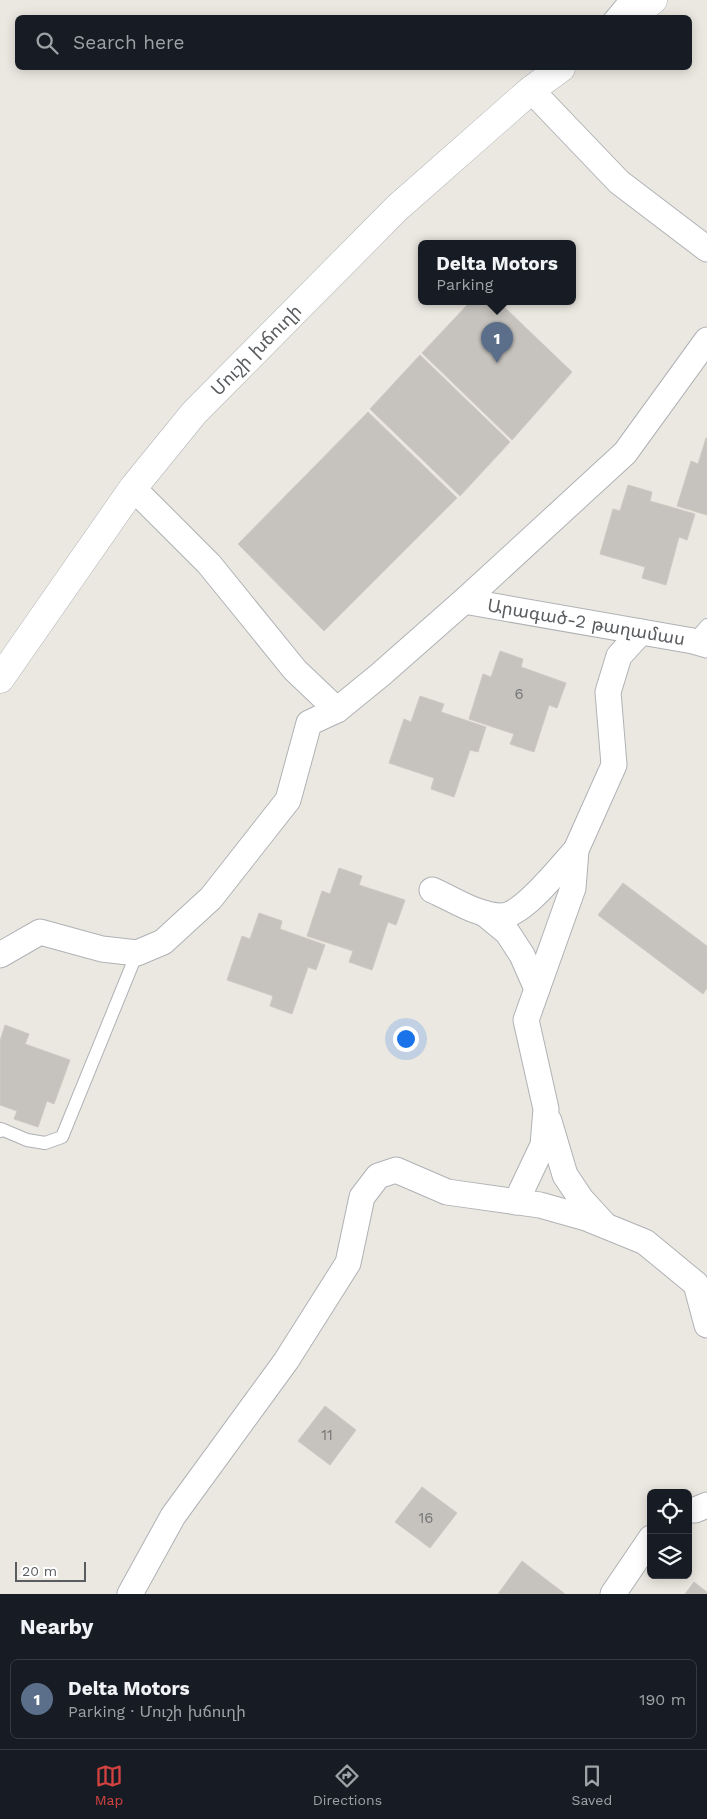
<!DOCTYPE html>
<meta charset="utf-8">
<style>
body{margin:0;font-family:"Work Sans","Noto Sans Armenian",sans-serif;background:#242831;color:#f1f3f6}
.controls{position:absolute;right:15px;bottom:15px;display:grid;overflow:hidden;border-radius:8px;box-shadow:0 2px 12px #0003}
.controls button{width:45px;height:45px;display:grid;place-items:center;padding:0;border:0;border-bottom:1px solid #363941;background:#171b24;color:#f1f3f6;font:25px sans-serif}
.scale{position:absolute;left:15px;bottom:12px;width:71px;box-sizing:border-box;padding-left:5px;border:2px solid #5a5d60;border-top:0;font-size:14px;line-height:18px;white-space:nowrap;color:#5a5d60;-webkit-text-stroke:4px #fff;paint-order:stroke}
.you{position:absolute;left:405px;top:1038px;width:18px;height:18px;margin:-12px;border:4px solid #fff;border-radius:50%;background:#1a73e8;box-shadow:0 0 0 8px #1a73e833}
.badge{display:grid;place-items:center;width:32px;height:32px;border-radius:50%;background:#d24240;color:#fff;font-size:16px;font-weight:700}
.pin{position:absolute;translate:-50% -41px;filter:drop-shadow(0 1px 2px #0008)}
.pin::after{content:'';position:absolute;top:26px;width:18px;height:15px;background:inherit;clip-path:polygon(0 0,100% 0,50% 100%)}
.popup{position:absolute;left:418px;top:240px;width:158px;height:65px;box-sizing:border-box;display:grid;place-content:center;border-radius:8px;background:#171b24;filter:drop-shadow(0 1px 4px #0005);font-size:16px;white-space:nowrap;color:#9ea1a6}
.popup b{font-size:19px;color:#f1f3f6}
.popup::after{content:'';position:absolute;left:50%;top:100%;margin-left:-10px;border:10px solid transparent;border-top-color:#171b24}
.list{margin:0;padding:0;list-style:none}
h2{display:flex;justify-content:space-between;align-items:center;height:65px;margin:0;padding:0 20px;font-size:21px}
h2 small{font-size:16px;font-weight:400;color:#9ea1a6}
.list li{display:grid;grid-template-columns:32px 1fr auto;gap:15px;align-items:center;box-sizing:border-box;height:80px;margin:0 10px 10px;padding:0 10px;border:1px solid #363941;border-radius:8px}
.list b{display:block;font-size:19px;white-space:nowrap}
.list p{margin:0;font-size:16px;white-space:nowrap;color:#9ea1a6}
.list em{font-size:16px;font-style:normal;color:#9ea1a6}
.icon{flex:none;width:28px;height:28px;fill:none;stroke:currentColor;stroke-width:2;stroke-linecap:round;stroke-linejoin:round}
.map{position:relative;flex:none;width:707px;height:1594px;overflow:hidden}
.search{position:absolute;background:#171b24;box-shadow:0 2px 12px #0003;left:15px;right:15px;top:15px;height:55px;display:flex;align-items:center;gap:12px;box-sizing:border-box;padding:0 18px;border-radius:8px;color:#9ea1a6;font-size:19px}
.sheet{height:155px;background:#171b24}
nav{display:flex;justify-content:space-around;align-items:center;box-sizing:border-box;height:70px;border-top:1px solid #363941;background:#171b24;font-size:14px;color:#9ea1a6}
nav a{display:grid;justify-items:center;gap:2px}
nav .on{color:#d24240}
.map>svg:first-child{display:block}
.building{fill:#c6c3be;stroke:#cec9c1}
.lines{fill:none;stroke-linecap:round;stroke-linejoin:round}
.lane-casing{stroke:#afb2b5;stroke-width:14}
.street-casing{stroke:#afb2b5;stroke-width:27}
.secondary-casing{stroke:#b1b4b7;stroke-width:29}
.lane{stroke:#fff;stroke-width:12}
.street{stroke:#fff;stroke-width:25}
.secondary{stroke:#fff;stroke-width:28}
.labels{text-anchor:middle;stroke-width:4;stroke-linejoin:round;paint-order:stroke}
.number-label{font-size:15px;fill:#757678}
.street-label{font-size:18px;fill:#5a5d60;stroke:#fff}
</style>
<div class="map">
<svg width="707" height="1594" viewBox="0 0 707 1594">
<rect width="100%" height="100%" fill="#ebe8e1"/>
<g class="building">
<polygon points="470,302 499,302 572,372 512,440 422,353"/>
<polygon points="420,355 510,442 460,496 370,409"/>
<polygon points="368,412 457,498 324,631 238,544"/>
<polygon points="706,438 707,438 707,515 677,506 691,461 698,464"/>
<polygon points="628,485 652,492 650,501 695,514 687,540 679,537 666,585 642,578 645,567 600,554 613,509 620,511"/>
<polygon points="500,651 523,659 521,667 566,683 557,708 549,705 534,752 510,744 514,734 469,719 483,674 491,677"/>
<polygon points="420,696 444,704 441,712 486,727 478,752 470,750 454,797 431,789 434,778 389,763 404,719 411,722"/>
<polygon points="339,868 362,876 359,885 405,900 396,925 388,922 372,970 349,962 353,951 307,936 322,891 330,894"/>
<polygon points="623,883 707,946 707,988 703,994 598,915"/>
<polygon points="259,913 282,921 280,929 325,945 316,970 308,967 292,1014 270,1006 273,996 227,980 242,936 250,939"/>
<polygon points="5,1025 29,1034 25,1044 70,1060 54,1104 47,1101 38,1127 14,1119 17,1111 0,1105 0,1041"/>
<polygon points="325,1406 356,1430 330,1465 298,1441"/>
<polygon points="422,1487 457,1513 430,1548 395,1522"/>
<polygon points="522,1561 565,1594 498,1594"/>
<polygon points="694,1582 707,1592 707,1594 685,1594"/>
</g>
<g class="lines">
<defs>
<g id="lane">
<polyline points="610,18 625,0"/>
<polyline points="693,641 707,625"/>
<polyline points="0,1131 1,1129 27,1140 45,1143 62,1137 137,953"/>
</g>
<g id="street">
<polyline points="531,90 619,182 707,249"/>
<polyline points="133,488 209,564 295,670 337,710"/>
<path id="s1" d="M464,601l229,40 14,4"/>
<path d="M432,890c21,9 46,26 69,26 22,0 60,-50 75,-66"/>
<polyline points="484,913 507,932 522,955 537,989"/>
<polyline points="0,955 40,932 102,949 137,953 163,942 211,898 288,800 309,723 337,710 380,675 464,601 625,453 707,340"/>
<polyline points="549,1121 565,1175 581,1199 603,1223"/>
<polyline points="516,1202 543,1145 546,1109 526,1020 573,888 576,850 614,765 608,692 619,656 641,632"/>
<polyline points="688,1510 695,1510 707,1505"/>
<polyline points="130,1594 173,1516 286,1361 348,1263 362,1197 378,1176 396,1170 447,1192 540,1205 586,1218 645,1242 696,1284 707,1325"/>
<polyline points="613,1594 651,1538"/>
</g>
<g id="secondary">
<polyline points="629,18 653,0"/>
<path id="s2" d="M0,679l133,-191 61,-75 203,-205 134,-118 30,-22"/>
</g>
</defs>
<use href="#lane" class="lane-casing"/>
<use href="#street" class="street-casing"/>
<use href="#secondary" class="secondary-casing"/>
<use href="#lane" class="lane"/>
<use href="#street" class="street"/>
<use href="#secondary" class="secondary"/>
</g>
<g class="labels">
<g class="number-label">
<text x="519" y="699">6</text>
<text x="327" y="1440">11</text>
<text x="426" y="1523">16</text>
</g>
<g class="street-label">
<text dy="6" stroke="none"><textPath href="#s2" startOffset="418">Մուշի խճուղի</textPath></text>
<text dy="6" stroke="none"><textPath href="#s1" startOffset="124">Արագած-2 թաղամաս</textPath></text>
</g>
</g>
</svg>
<div class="controls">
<button><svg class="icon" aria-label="locate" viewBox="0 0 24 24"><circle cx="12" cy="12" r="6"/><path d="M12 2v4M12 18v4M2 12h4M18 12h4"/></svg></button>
<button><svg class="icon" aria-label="layers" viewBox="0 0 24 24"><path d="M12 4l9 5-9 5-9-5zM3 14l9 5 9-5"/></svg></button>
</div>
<div class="scale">20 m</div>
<div class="you"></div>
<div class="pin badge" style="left:497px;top:363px;background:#5c6f8a">1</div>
<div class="popup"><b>Delta Motors</b>Parking</div>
<div class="search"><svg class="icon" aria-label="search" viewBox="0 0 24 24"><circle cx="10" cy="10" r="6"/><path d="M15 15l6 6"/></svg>Search here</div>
</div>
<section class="sheet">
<h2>Nearby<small></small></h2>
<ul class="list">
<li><span class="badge" style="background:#5c6f8a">1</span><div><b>Delta Motors</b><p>Parking · Մուշի խճուղի</p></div><em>190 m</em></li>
</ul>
</section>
<nav>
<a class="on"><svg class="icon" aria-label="map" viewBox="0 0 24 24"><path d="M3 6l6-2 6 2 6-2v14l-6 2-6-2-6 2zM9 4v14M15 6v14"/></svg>Map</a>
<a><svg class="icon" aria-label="directions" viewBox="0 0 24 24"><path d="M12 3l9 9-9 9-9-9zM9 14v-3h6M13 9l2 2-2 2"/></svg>Directions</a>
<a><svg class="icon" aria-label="saved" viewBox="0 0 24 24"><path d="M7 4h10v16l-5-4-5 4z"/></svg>Saved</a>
</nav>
